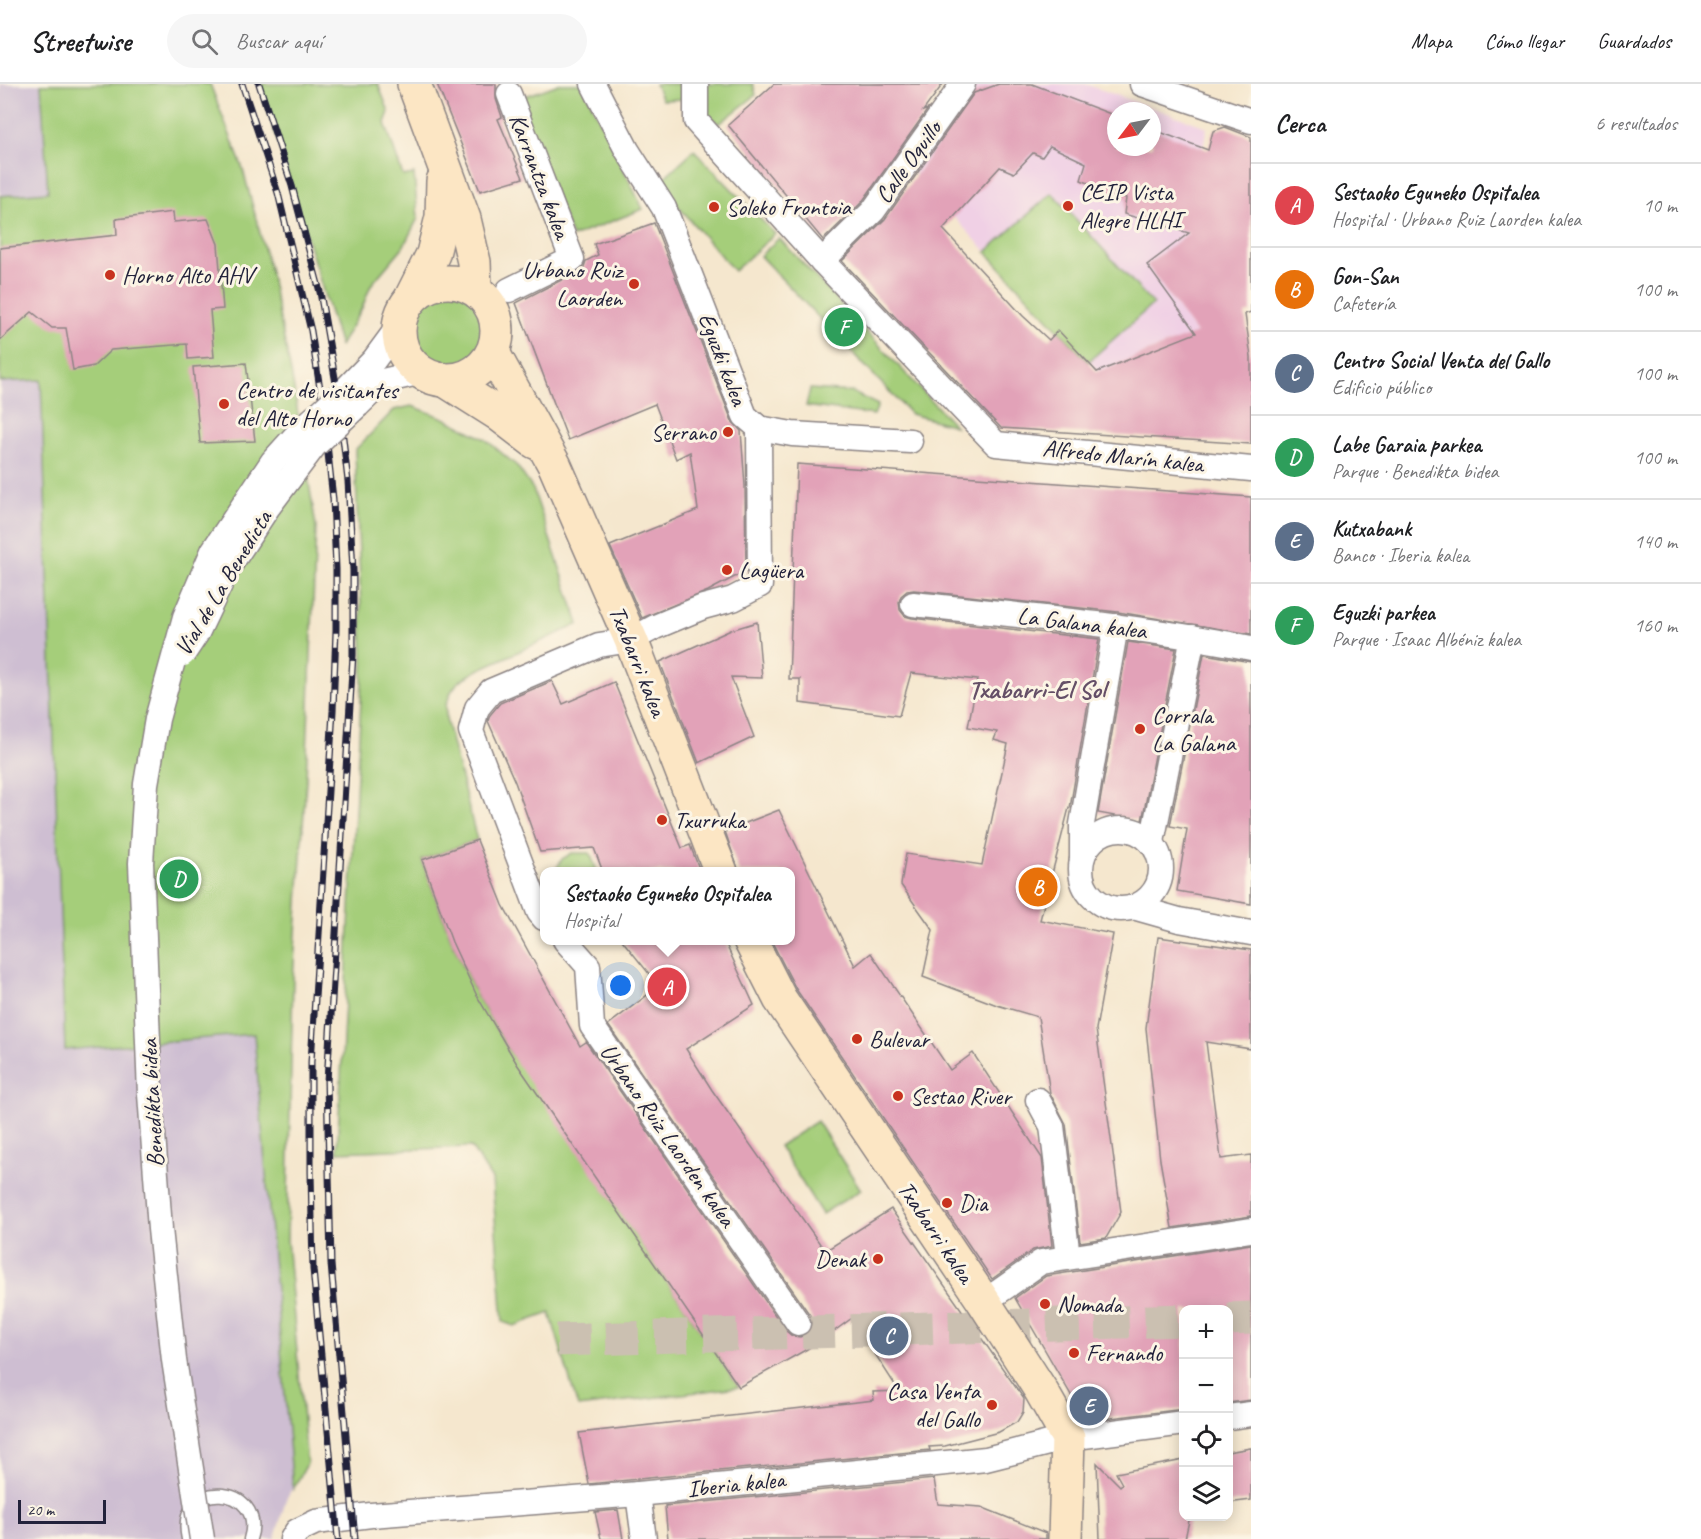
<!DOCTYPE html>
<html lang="es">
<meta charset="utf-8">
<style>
body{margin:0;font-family:Caveat,sans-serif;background:#f6f6f6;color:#202124}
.controls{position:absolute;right:18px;bottom:18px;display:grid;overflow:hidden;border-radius:12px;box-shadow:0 3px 15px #0003}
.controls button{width:54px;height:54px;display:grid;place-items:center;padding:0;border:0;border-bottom:2px solid #e0e0e0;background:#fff;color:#202124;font:30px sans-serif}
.compass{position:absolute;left:1107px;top:18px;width:54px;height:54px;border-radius:50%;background:#fff;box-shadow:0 3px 15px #0003;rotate:238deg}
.scale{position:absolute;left:18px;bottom:15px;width:88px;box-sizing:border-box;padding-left:6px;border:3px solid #22223b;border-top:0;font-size:16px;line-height:21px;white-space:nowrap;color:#22223b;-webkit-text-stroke:4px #fcf5e5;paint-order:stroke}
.you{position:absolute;left:621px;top:902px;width:21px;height:21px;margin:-15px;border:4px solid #fff;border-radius:50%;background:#1a73e8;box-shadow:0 0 0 9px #1a73e833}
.badge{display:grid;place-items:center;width:39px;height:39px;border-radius:50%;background:#1a73e8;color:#fff;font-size:20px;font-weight:700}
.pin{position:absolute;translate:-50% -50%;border:3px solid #fff;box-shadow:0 2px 6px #0006}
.popup{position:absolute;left:540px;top:783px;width:255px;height:78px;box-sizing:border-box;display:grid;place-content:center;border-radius:12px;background:#fff;filter:drop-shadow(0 2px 4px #0005);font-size:20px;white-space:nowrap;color:#757577}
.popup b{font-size:22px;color:#202124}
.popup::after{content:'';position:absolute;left:50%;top:100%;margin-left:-12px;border:12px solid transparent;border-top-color:#fff}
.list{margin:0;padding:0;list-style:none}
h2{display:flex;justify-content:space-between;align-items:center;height:78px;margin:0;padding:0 24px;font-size:26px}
h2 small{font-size:20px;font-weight:400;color:#757577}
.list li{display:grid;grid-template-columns:39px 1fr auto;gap:18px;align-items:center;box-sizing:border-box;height:84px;padding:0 24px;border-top:2px solid #e0e0e0}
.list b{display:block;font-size:22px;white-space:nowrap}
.list p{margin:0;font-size:20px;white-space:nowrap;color:#757577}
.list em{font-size:20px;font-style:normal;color:#757577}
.icon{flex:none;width:33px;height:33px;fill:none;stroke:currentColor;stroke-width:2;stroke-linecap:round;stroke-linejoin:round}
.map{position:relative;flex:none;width:1251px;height:1455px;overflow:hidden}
header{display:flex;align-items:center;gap:36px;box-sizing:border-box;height:84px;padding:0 30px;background:#fff;border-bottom:2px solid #e0e0e0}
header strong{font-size:28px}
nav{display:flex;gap:33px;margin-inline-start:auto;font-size:21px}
.search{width:420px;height:54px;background:#f6f6f6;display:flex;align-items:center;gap:15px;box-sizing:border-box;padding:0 21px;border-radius:33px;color:#757577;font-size:22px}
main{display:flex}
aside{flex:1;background:#fff}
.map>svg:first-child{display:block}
.built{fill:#f0d0e5;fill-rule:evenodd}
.industrial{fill:#cebed2}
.green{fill:#a5ce7a;stroke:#64785a;stroke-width:1.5}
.building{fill:#e2a2b8;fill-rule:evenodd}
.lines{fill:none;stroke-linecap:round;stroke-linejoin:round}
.secondary-tunnel{stroke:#cbc0b1;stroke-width:33;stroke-dasharray:33 16;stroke-linecap:butt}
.lane-casing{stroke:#8c8484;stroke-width:15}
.street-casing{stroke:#8c8484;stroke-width:27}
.secondary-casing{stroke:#8c8484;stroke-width:36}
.lane{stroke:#fff;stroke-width:12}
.street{stroke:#fff;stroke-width:24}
.secondary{stroke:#fce6c4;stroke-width:33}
.rail-casing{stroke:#22223b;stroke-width:7}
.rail{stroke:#fcf5e5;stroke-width:4.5;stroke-dasharray:14;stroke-linecap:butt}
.street-bridge-casing{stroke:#8c8484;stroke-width:27;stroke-linecap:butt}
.street-bridge{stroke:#fff;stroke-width:24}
.poi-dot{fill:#c8321e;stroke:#fcf5e5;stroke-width:2}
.labels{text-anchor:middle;stroke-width:6;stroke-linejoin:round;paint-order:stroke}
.street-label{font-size:24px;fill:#22223b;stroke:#fcf5e5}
.poi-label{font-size:24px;fill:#22223b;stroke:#fcf5e5;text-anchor:start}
.neighbourhood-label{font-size:26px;font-weight:bold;fill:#654f67;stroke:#fcf5e5}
</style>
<header>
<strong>Streetwise</strong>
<div class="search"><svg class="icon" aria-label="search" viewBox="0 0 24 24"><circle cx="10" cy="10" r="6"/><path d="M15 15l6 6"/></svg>Buscar aquí</div>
<nav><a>Mapa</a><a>Cómo llegar</a><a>Guardados</a></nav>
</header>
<main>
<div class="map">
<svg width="1251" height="1455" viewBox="0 0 1251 1455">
<rect width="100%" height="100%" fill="#fcf5e5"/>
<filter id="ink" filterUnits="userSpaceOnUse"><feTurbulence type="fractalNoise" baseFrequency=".0167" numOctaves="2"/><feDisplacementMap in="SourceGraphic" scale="12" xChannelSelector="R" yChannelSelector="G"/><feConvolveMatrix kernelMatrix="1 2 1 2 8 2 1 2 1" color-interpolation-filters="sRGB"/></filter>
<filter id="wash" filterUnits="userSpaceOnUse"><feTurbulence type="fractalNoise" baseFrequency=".008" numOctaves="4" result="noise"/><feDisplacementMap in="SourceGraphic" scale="24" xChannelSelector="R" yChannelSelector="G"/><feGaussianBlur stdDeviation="1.35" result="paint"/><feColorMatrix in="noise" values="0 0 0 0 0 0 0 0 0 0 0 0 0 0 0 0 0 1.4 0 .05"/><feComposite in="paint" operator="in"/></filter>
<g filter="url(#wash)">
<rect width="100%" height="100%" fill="#f5e7ce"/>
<path class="built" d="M974,0h111l122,43 -20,108 -40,30 49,68 -97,38 -182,-193 -6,-11zM1116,27h36v36h-36z"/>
<polygon class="industrial" points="0,0 210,0 242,82 269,183 292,293 316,443 306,696 293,895 287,1156 307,1380 286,1415 275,1455 0,1455"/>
<g class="green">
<polygon points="41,0 210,0 242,82 269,183 292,293 316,443 306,696 293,895 287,1156 307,1380 293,1405 254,950 65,966 41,296 0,298 0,112 48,108"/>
<polygon points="260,0 378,0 389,28 385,39 403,92 414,90 418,134 403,163 371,201 362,224 340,262"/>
<polygon points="559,0 582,0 643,125 572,153 517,15"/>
<polygon points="655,0 685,0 685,15 662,16"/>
<polygon points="702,0 753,0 756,11 719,40 704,28"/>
<polygon points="694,66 775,150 734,187 658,99"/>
<polygon points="1052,109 1153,220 1088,278 986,168"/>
<polygon points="779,154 955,342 911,330 760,172"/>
<circle cx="446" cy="246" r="40"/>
<polygon points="810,305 852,308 878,321 874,331 806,322"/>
<polygon points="412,322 444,334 485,355 517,382 533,405 579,540 478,586 458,598 451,608 446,621 446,635 477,756 422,776 452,858 477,912 511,969 739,1303 578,1323 550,1229 514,1242 503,1238 492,1095 471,1063 337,1068 363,578 355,366 394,326"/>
<polygon points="572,769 590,769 597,787 555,787 562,775"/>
<polygon points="817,1037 861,1106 822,1130 779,1062"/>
</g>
<g id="blocks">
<g class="building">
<polygon points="437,0 496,0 496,15 502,33 498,35 523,94 480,107"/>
<polygon points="774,0 943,0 923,27 928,25 862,118 823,156 728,41"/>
<path d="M999,0h33l84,32v31h36v-18l56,21 5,-19 12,-4 26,10v175l-6,2 6,43v87l-250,-16 -159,-167 43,-42 89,-126zM1050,62l36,17 -5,17 45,18 -2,16 65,19 -42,32 49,68 -99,39 -39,-42 -9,10 -26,-24 -80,-87 57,-62 14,6 19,-20 9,4z"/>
<polygon points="173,128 174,138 208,135 218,160 223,225 210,226 214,273 188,275 187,260 111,266 94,282 73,286 66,244 52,244 32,228 0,256 0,164 117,151 116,135"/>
<polygon points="654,139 732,337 741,347 745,402 746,487 708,507 642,534 610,462 698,426 690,368 676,375 655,320 568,356 516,219 579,187 584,183 586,177 598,171 594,160"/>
<polygon points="246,279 255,357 200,359 193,283"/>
<polygon points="797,380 1251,413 1251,550 1118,528 914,506 907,507 901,512 899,518 900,526 905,532 912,534 1099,555 1070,724 1069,724 1040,836 1113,850 1096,945 1121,1128 1106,1154 1080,1158 1066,1040 1050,1009 1038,933 997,921 923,893 933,846 901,801 906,770 982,781 1008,660 994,656 997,648 968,643 977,596 911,589 899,632 800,619 800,595 789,595"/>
<polygon points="757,538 762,594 731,593 754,653 699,679 660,578 731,546"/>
<polygon points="1128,558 1176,565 1142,737 1098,729"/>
<polygon points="1204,570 1251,578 1251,820 1177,807 1187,745 1170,742"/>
<polygon points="552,597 563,620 614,598 682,764 690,761 700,787 603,788 594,764 540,768 515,698 488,637 490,631 500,619"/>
<polygon points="779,726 855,882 871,869 950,986 973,969 1042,1074 1052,1162 1033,1166 992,1195 796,905 771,856 790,856 790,788 739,788 725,747"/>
<polygon points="477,756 503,821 580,962 586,958 786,1247 792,1252 800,1253 807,1250 811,1245 812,1237 810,1231 608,941 659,902 622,856 724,856 754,921 686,965 712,1006 825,1167 891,1125 1024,1315 1023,1328 1017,1338 999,1348 945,1362 929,1363 930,1366 589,1400 579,1349 874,1316 873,1308 899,1307 852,1234 818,1259 739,1303 517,980 477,912 452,858 422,776"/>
<polygon points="1158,853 1251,866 1251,965 1206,958 1221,1075 1251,1071 1251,1132 1172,1144 1160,1076 1146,944"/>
<polygon points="1251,1160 1251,1316 1228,1319 1228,1226 1184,1226 1184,1325 1086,1337 1015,1214 1046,1192"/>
<polygon points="1251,1364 1251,1416 1228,1419 1228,1368"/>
<polygon points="1184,1376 1184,1432 1190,1432 1185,1455 1100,1455 1097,1379 1120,1402 1122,1400 1116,1389"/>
<polygon points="934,1395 938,1420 981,1423 1046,1449 1046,1455 668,1455 665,1422"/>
<polygon points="618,1426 623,1455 601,1455 595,1428"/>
</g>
</g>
</g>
<g filter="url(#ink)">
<use href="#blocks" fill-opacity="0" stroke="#8c8484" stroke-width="1.5"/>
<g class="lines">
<g class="secondary-tunnel">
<polyline points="1228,1235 1251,1234"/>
<polyline points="557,1256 1184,1236"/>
</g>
<defs>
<path id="lane" d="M188,1455c-14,-63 80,-55 62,0"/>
<g id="street">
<polyline points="593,0 627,66 664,124 745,332 759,344 792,350 910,357"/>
<polyline points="696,0 696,37 822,177 996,360 1251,385"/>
<polyline points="1142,0 1251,37"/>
<polyline points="509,10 572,175 509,206"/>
<polyline points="822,177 873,127 963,0"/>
<polyline points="344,307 374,276 399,242"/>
<polyline points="358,321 383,297 422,288"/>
<path d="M913,520c113,12 226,22 338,44"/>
<circle cx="1121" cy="785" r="40"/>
<polyline points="1152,758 1193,553"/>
<polyline points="1082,775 1082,740 1116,542"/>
<polyline points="1133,823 1179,836 1251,849"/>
<polyline points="544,834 539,828 471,647 477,624 491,607 599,561 631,556 655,543 703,523 733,515 760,501 759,344"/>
<polyline points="565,856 588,882 592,942 798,1239"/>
<polyline points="1038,1016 1052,1042 1068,1173"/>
<polyline points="984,1218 1041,1178 1251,1146"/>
<polyline points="1228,1333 1251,1330"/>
<polyline points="638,1410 644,1455"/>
<polyline points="292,1455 297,1447 316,1438 371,1431 638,1410 986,1375 1068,1354 1184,1339"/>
</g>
<g id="secondary">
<polyline points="414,0 464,135 474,178 475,205"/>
<circle cx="448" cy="247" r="49"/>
<polyline points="412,212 433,170 442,133 443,97"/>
<polyline points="493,269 555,382 631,556 721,788"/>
<polyline points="445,296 497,329 535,358"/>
<polyline points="750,856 780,915 984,1218 1040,1305 1068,1354 1065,1455"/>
</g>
</defs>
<use href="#lane" class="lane-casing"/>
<use href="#street" class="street-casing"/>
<use href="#secondary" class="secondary-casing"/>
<use href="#lane" class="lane"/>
<use href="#street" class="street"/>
<use href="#secondary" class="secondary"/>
<defs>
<g id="rail">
<polyline points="242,0 278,109 311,247 323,324 333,415 336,485 336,546 333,627 311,978 311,1088 313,1185 338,1455"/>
<polyline points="259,0 292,102 320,208 338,311 348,397 353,486 353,571 327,997 331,1180 355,1455"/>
</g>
</defs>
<use href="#rail" class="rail-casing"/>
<use href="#rail" class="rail"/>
<defs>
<g id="street-bridge">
<polyline points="183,570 197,549 228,484 268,423 314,362 358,321"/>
<polyline points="202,1455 174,1276 160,1145 150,1010 143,828 141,779 146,700 157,635 185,533 213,467 273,377 301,346 344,307"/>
</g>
</defs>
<use href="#street-bridge" class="street-bridge-casing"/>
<use href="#street-bridge" class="street-bridge"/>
</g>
</g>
<g class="poi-dot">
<circle cx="1068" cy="122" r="6"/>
<circle cx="714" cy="123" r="6"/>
<circle cx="110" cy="191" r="6"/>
<circle cx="634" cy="200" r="6"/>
<circle cx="224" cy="320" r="6"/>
<circle cx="728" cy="348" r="6"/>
<circle cx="727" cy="486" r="6"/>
<circle cx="1140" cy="645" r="6"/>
<circle cx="662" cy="736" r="6"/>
<circle cx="857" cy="955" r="6"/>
<circle cx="898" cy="1012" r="6"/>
<circle cx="947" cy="1119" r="6"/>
<circle cx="878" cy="1175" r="6"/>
<circle cx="1045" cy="1220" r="6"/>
<circle cx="1074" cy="1269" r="6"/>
<circle cx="992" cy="1321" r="6"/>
</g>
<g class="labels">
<g class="street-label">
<text transform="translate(908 78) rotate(-54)" y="8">Calle Oquillo</text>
<text transform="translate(540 92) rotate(69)" y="8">Karrantza kalea</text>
<text transform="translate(723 275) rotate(69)" y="8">Eguzki kalea</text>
<text transform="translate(1123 372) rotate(6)" y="8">Alfredo Marín kalea</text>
<text transform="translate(223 499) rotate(-59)" y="8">Vial de La Benedicta</text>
<text transform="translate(1082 539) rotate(7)" y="8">La Galana kalea</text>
<text transform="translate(638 577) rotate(68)" y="8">Txabarri kalea</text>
<text transform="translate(152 1019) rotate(-93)" y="8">Benedikta bidea</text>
<text transform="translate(668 1051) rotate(55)" y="8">Urbano Ruiz Laorden kalea</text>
<text transform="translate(936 1148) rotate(56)" y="8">Txabarri kalea</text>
<text transform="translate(736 1400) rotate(-6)" y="8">Iberia kalea</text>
</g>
<g class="poi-label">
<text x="1080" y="116">CEIP Vista<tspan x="1080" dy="28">Alegre HLHI</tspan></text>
<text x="726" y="131">Soleko Frontoia</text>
<text x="622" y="194" text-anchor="end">Urbano Ruiz<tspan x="622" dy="28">Laorden</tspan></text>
<text x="122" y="199">Horno Alto AHV</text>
<text x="236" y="314">Centro de visitantes<tspan x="236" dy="28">del Alto Horno</tspan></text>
<text x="716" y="356" text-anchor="end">Serrano</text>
<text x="739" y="494">Lagüera</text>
<text x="1152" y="639">Corrala<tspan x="1152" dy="28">La Galana</tspan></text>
<text x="674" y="744">Txurruka</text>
<text x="869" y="963">Bulevar</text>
<text x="910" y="1020">Sestao River</text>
<text x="959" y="1127">Dia</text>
<text x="866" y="1183" text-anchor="end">Denak</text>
<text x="1057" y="1228">Nomada</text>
<text x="1086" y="1277">Fernando</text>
<text x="980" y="1315" text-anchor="end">Casa Venta<tspan x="980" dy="28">del Gallo</tspan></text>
</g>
<g class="neighbourhood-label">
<text x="1037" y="614">Txabarri-El Sol</text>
</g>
</g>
</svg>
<div class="controls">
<button>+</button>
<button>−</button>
<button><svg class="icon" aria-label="locate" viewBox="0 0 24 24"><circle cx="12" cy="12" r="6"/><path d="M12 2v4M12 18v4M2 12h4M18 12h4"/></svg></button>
<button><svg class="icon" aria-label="layers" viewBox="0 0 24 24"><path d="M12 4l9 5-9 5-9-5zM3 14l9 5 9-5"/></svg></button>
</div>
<svg class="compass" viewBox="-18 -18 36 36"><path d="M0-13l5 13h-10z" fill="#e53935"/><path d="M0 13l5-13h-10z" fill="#757577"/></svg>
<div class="scale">20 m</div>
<div class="you"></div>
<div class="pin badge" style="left:667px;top:903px;background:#e0444e">A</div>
<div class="popup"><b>Sestaoko Eguneko Ospitalea</b>Hospital</div>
<div class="pin badge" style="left:1038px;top:803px;background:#e8710a">B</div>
<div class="pin badge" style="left:889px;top:1252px;background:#5c6f8a">C</div>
<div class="pin badge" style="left:179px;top:795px;background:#2e9e5b">D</div>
<div class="pin badge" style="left:1089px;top:1322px;background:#5c6f8a">E</div>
<div class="pin badge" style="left:844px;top:243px;background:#2e9e5b">F</div>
</div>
<aside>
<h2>Cerca<small>6 resultados</small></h2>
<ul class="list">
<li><span class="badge" style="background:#e0444e">A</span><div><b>Sestaoko Eguneko Ospitalea</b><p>Hospital · Urbano Ruiz Laorden kalea</p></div><em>10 m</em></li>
<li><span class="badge" style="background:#e8710a">B</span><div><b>Gon-San</b><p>Cafetería</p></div><em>100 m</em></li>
<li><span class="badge" style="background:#5c6f8a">C</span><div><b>Centro Social Venta del Gallo</b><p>Edificio público</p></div><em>100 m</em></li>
<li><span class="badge" style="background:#2e9e5b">D</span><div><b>Labe Garaia parkea</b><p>Parque · Benedikta bidea</p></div><em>100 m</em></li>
<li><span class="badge" style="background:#5c6f8a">E</span><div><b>Kutxabank</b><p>Banco · Iberia kalea</p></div><em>140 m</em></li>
<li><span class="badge" style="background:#2e9e5b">F</span><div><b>Eguzki parkea</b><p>Parque · Isaac Albéniz kalea</p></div><em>160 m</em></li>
</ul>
</aside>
</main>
